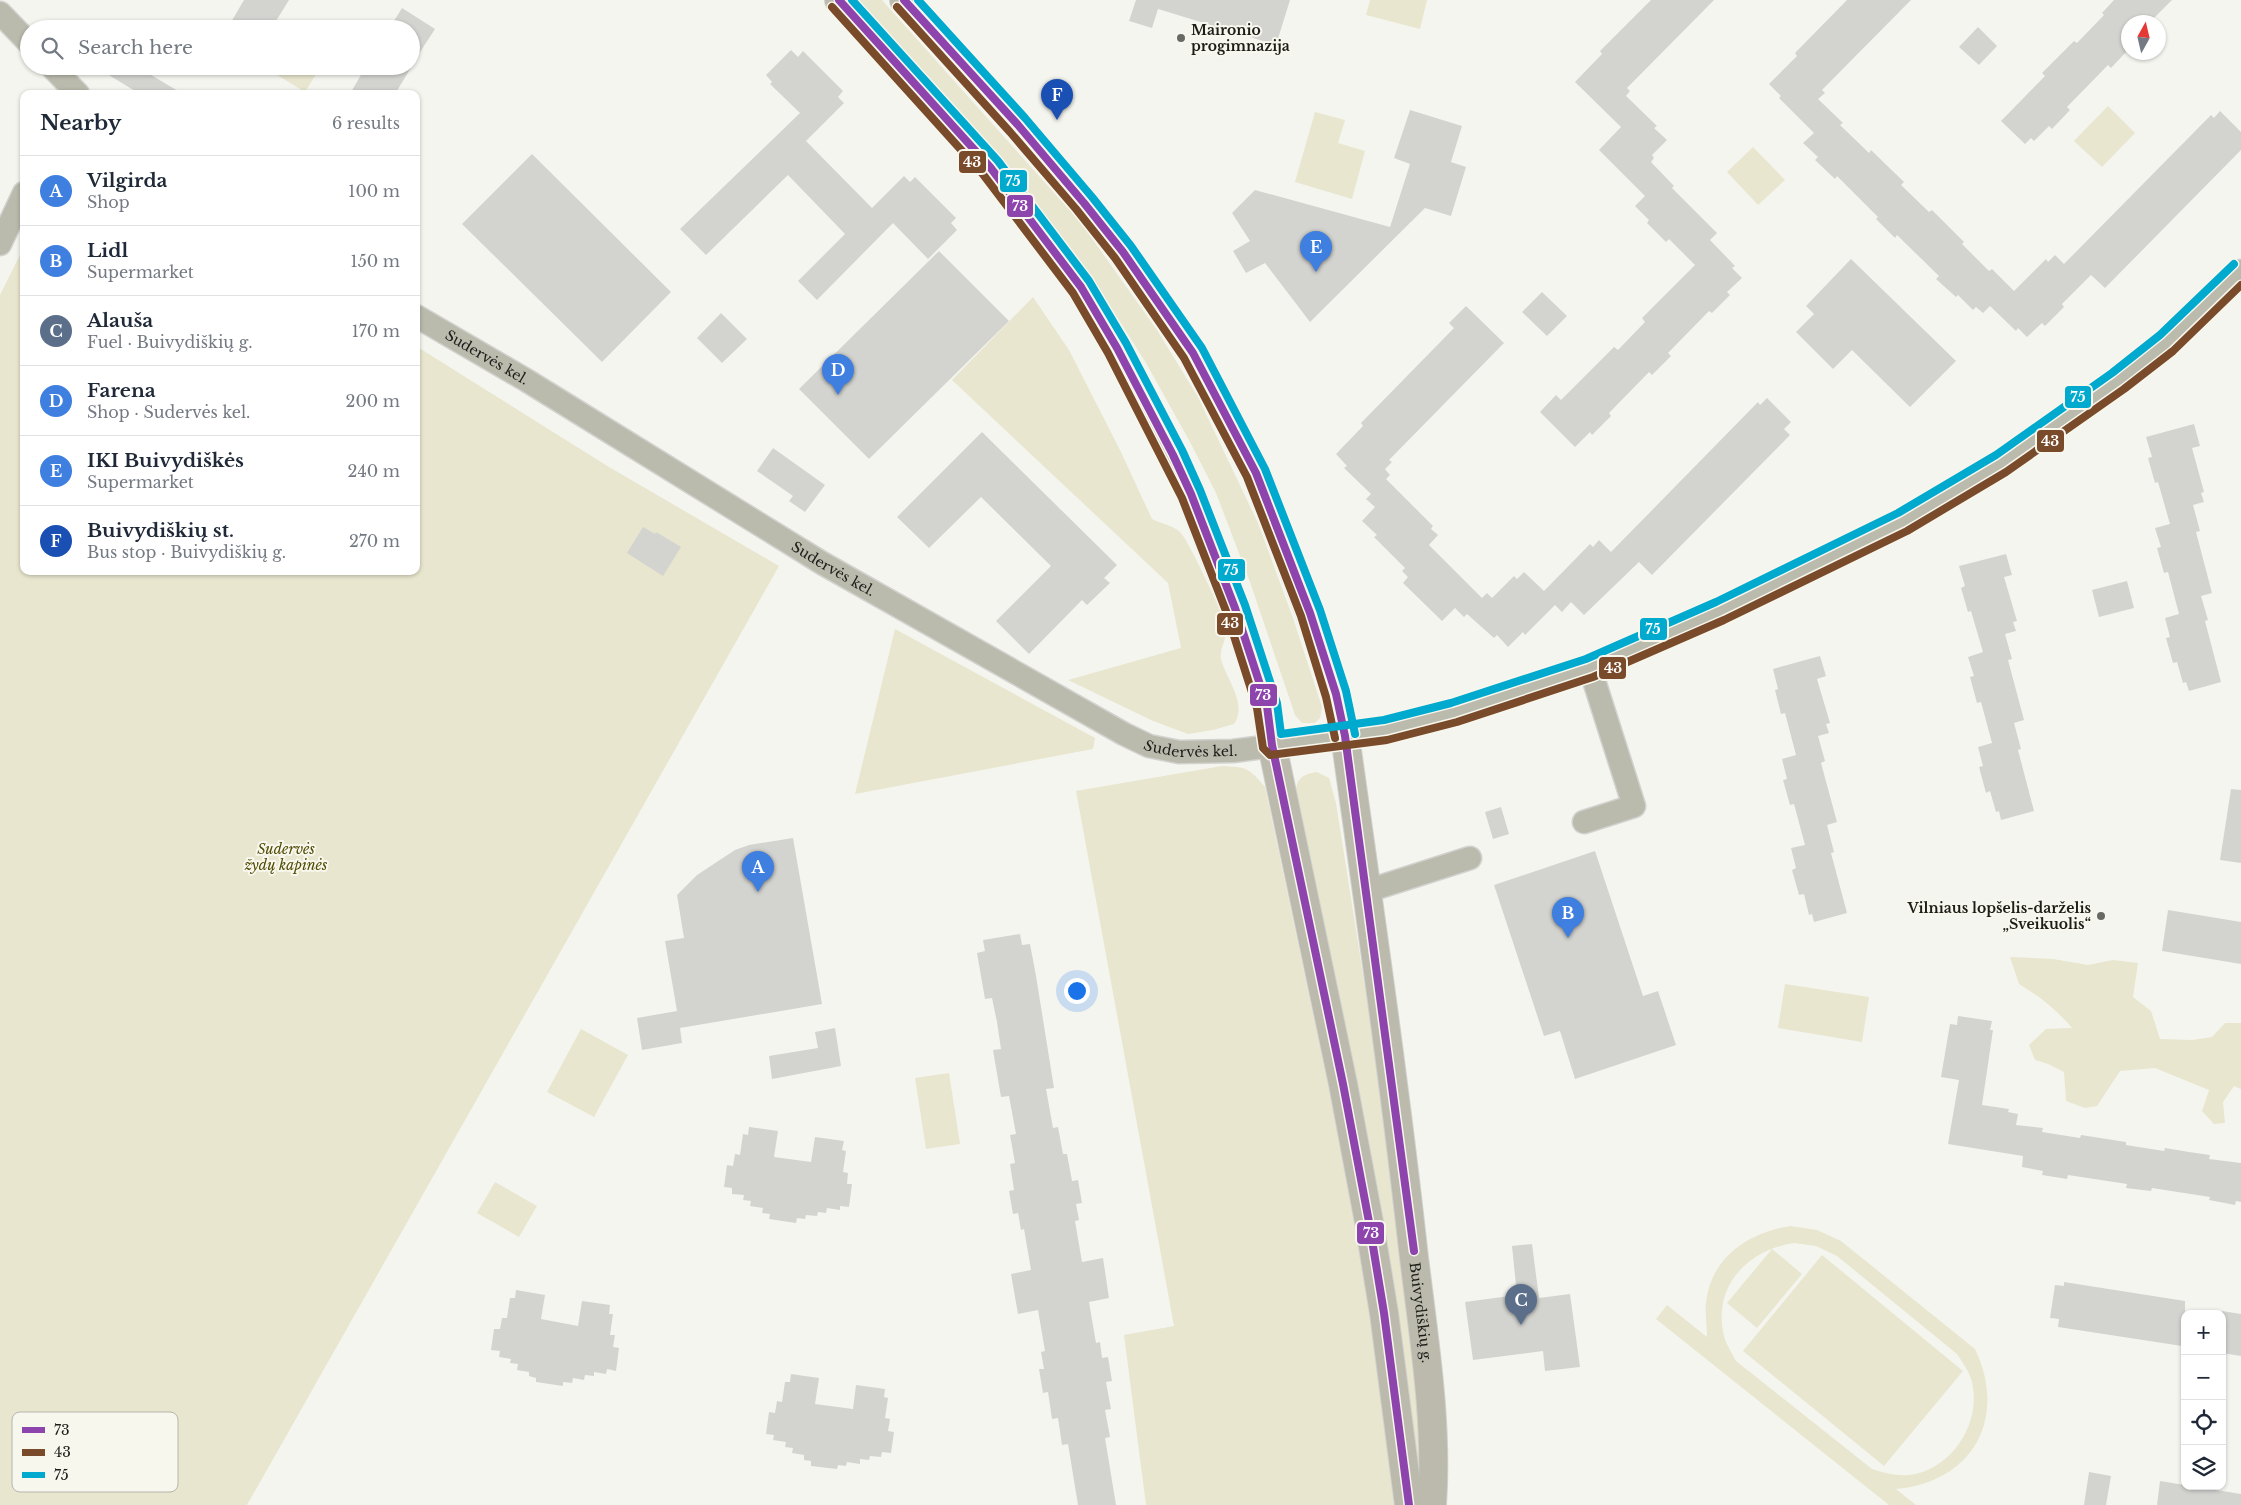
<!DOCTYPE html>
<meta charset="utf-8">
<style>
body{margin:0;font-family:"Libre Baskerville",serif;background:#f2f2f3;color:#1f2937}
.controls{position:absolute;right:15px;bottom:15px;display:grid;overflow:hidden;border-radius:10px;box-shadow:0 1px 4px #0004}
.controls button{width:45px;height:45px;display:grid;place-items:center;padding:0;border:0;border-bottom:1px solid #e0e1e3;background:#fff;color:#1f2937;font:25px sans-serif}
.compass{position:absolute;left:2121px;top:15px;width:45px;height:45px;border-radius:50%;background:#fff;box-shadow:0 1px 4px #0004;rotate:8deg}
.you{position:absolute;left:1076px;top:990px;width:18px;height:18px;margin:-12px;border:4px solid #fff;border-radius:50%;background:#1a73e8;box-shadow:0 0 0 8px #1a73e833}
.badge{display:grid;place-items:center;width:32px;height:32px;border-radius:50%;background:#2563eb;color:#fff;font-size:16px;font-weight:700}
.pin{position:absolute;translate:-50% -41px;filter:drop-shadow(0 1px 2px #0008)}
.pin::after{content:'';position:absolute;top:26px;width:18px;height:15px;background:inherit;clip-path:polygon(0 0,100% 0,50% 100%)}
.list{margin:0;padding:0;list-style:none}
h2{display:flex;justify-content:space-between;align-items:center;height:65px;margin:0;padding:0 20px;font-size:21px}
h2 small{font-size:16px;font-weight:400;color:#747a83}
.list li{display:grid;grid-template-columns:32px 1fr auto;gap:15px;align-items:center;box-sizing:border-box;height:70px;padding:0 20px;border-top:1px solid #e0e1e3}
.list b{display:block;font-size:19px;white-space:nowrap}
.list p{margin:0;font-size:16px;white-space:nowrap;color:#747a83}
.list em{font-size:16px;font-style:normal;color:#747a83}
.icon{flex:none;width:28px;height:28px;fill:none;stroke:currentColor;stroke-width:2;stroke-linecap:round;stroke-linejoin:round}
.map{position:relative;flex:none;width:2241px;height:1505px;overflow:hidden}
.search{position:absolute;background:#fff;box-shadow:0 1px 4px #0004;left:20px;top:20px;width:400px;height:55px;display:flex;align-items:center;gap:12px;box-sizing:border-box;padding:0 18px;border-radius:28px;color:#747a83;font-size:19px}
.panel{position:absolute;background:#fff;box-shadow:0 1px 4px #0004;left:20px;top:90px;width:400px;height:485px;border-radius:10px}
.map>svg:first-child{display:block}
.green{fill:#e8e6ce;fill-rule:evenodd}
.building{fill:#d3d3d0}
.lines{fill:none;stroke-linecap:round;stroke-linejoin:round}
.minor-casing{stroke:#d1d1ce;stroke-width:25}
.major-casing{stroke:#d1d1ce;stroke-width:30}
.minor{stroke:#babaad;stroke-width:22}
.major{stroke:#bbbaad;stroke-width:28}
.bus-1-casing{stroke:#f7f7ee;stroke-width:11}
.bus-2-casing{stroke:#f7f7ee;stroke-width:11}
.bus-3-casing{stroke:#f7f7ee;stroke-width:11}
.bus-1{stroke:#8e44ad;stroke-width:8}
.bus-2{stroke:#7a4b2a;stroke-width:8}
.bus-3{stroke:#00a9ce;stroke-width:8}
.poi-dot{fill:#686864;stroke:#f7f7ee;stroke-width:2}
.labels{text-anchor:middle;stroke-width:4;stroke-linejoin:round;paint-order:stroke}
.poi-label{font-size:14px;font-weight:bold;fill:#1c1c19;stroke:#f7f7ee;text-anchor:start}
.street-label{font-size:14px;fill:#1c1c19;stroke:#f7f7ee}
.park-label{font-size:14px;font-style:italic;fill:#524c02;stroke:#f7f7ee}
.key{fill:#f7f7ee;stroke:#b5b5ae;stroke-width:1}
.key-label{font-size:14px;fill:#1c1c19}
.line-badge{stroke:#f7f7ee;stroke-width:2}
.badge-label{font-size:14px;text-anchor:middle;font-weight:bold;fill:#fff}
</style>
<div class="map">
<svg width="2241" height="1505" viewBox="0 0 2241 1505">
<rect width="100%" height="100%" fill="#f5f5f0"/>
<g class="green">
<polygon points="856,0 882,0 1081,223 1157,330 1198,397 1258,523 1293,618 1322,707 1320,718 1315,723 1302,723 1295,715 1250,582 1216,493 1190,442 1146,363 1098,287 1034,202"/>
<polygon points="1370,0 1427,0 1420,29 1366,15"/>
<polygon points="272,66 321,66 305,92 269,70"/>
<polygon points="2108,106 2135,133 2102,167 2074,141"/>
<polygon points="1315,112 1345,120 1338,143 1365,151 1352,199 1295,182"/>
<polygon points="1753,147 1785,180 1758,205 1727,172"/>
<polygon points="24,247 24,571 416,571 416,346 609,467 779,566 247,1505 0,1505 0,295"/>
<path d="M1033,297l36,53 51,100 32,69c8,4 22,7 28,13 8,7 46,87 46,97 1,10 -7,21 -5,30 5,20 27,45 13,65l-21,6 -25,4 -35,-13 -85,-41 113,-32 -13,-65 -216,-203z"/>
<polygon points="895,629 1095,738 1093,749 855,794"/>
<path d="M1222,766c25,1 27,2 43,21l85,402 25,154 19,162h-248l-22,-170 50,-9 -98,-535z"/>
<path d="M1317,772l12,6 7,25 55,349 29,273 -1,80 -16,-142 -23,-162 -83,-395c-2,-19 -3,-31 20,-34z"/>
<path d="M2010,957l43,2 35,6 25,-5 25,3 -5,34 18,14 9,28 32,1 20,-3 13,-14h16v66l-7,-3 -11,16 2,21 -11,1 -12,-13 7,-21 -54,-22 -35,3 -23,35 -12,2 -19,-7 -2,-29 -16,-8 -13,-4 -6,-15 17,-16 26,-1c-15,-18 -33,-32 -53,-44z"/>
<polygon points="1785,984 1869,997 1862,1042 1778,1028"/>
<polygon points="581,1029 628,1055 594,1117 547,1092"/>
<polygon points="949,1073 960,1144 926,1149 915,1078"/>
<polygon points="495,1182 537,1206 519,1237 477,1213"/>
<path d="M1790,1226l27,4 24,11 134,108c33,69 -2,133 -79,140l20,16h-27l-233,-186 11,-14 40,32c0,-11 -2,-23 -1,-34 5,-46 42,-70 84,-77zM1794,1243l22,3 21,10 120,98c7,11 15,21 16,34 6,39 -23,82 -64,87 -13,1 -24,-2 -37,-6l-136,-108c-4,-8 -10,-17 -12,-25 -12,-49 23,-86 70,-93z"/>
<polygon points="1772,1249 1802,1274 1757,1328 1727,1303"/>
<polygon points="1822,1255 1963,1371 1884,1466 1743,1351"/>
</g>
<g class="building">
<polygon points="244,0 289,0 271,29 227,29"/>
<polygon points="1136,0 1290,0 1276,45 1158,9 1152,28 1129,21"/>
<polygon points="1651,0 1714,0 1627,88 1630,91 1626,96 1657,126 1654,128 1667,140 1652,155 1654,158 1651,162 1674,186 1672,188 1717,233 1710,240 1735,266 1732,268 1742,278 1727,292 1730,295 1712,313 1709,311 1668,353 1671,356 1652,375 1649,372 1609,413 1611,416 1592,435 1590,432 1575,447 1540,412 1556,395 1561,400 1614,347 1618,350 1645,322 1642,318 1695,265 1669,239 1666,242 1647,223 1649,220 1635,206 1645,196 1599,150 1621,127 1575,82 1602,54 1600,51"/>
<polygon points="1847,0 1911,0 1822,90 1825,93 1818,99 1843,123 1840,125 1869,153 1871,150 1904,182 1901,185 1929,212 1932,210 1964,242 1962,244 1989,271 1992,269 2014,291 2046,259 2048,262 2055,255 2064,264 2211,115 2214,118 2220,111 2241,132 2241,150 2105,288 2091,275 2062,304 2064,307 2045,326 2042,323 2027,337 2018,328 2016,331 1990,306 1983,313 1976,307 1973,310 1958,295 1956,297 1936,279 1939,276 1897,235 1895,238 1876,219 1878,217 1837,176 1835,179 1815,160 1818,157 1803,143 1814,133 1779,98 1781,96 1769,84 1797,56 1795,53"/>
<polygon points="2114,0 2172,0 2150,22 2128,22 2128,50 2111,68 2108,65 2067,107 2070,110 2052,129 2049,126 2034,141 2031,138 2025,144 2001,121 2045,76 2042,73 2074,41 2077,43 2104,15 2102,13"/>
<polygon points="402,8 435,29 411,66 411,29 389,29"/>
<polygon points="1978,27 1997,46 1979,65 1959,47"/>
<polygon points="791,50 798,57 803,51 843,91 838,97 844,103 806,141 872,208 904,176 910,182 915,177 956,218 951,223 957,230 928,259 893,223 817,300 798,281 845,234 788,175 706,255 680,229 800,113 770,84 772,82 766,75"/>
<polygon points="94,66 136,66 183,94 140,94"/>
<polygon points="366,66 412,66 395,94 350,94"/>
<polygon points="1410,110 1462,126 1451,162 1466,167 1451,216 1425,208 1310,322 1265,263 1246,273 1233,251 1250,241 1232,213 1255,190 1390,227 1410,164 1394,158"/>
<polygon points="532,154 671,292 602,362 462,224"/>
<polygon points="939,251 1009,321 869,459 799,389"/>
<polygon points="1851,259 1956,361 1910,407 1852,350 1833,369 1796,332 1814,314 1806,306"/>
<polygon points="1542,292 1567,316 1547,336 1522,312"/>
<polygon points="1466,306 1504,343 1389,460 1392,462 1385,469 1390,475 1386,479 1433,526 1431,529 1438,535 1429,545 1482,598 1487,593 1492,598 1514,576 1517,579 1524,572 1544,591 1590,544 1593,547 1599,540 1611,552 1758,402 1760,405 1767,398 1791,422 1784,429 1790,435 1652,575 1639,562 1584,615 1571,602 1562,612 1555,605 1525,635 1523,632 1508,647 1497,635 1494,638 1467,614 1464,617 1455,608 1442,621 1403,583 1408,577 1402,571 1405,568 1374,537 1377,535 1362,521 1375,507 1366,499 1371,494 1344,468 1347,466 1336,454 1363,426 1361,423 1454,328 1449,323"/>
<polygon points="721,313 747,339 722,363 697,338"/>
<polygon points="2194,424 2200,446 2192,448 2204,492 2201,493 2204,502 2193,505 2200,531 2196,532 2212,593 2201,596 2208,620 2205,621 2221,682 2189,691 2186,682 2183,683 2177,662 2173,663 2166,638 2170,637 2165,618 2179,614 2168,572 2164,573 2157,548 2161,547 2155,528 2170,524 2158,482 2155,483 2148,458 2152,457 2146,437"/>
<polygon points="982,432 1117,565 1104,578 1110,583 1087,605 1082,600 1029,654 996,621 1051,566 981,497 929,548 897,517"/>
<polygon points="773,448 825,485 805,512 789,501 793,496 757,471"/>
<polygon points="643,527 655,534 656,532 681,547 663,576 627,553"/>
<polygon points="2006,554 2012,575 2004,577 2017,621 2013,622 2016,631 2005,634 2012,659 2008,660 2024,720 2014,723 2021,749 2018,750 2034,811 2001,820 1999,811 1996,812 1990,791 1986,793 1979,767 1983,766 1978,747 1992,743 1981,702 1977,703 1970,677 1974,676 1968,657 1983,652 1971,611 1968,612 1961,588 1965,586 1959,566"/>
<polygon points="2127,581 2134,608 2099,617 2092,590"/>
<polygon points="1820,656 1826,676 1817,679 1830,723 1826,724 1829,733 1818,736 1825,761 1821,763 1837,822 1827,825 1834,852 1831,853 1847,913 1814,922 1812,914 1809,915 1804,894 1799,895 1792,870 1796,868 1791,848 1805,845 1794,804 1790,805 1783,780 1787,779 1782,759 1796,755 1785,713 1781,714 1775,690 1778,689 1773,669"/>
<polygon points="2231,789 2241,790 2241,863 2220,860"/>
<polygon points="1501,807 1509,834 1493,839 1485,812"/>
<polygon points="793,838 822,1004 680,1028 682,1043 642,1050 637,1018 677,1011 665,941 684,938 677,895 697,875 735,850 749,845"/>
<polygon points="1595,851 1643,996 1658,991 1676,1045 1575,1079 1560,1031 1544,1036 1494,885"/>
<polygon points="2168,910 2241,922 2241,964 2162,951"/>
<polygon points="1020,934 1022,945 1030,944 1036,976 1054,1088 1046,1089 1053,1128 1058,1127 1063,1154 1067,1154 1072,1181 1078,1180 1082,1203 1076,1204 1079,1220 1075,1221 1082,1262 1103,1258 1109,1298 1089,1302 1096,1343 1100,1342 1102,1358 1108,1357 1112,1381 1106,1382 1111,1409 1105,1410 1110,1437 1105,1438 1116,1505 1078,1505 1068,1444 1062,1445 1058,1418 1052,1419 1048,1392 1043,1393 1039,1369 1044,1369 1041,1352 1045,1351 1038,1310 1018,1314 1011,1274 1031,1270 1024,1229 1021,1230 1018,1213 1013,1214 1009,1191 1014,1190 1010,1164 1015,1163 1010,1135 1016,1134 1009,1096 1001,1097 993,1050 1001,1049 997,1022 992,998 985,999 977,953 985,951 983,940"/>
<polygon points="1958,1016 1992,1021 1990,1030 1993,1030 1982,1105 2009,1109 2008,1112 2018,1114 2016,1125 2043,1128 2042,1132 2080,1138 2081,1135 2126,1142 2126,1145 2164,1151 2165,1148 2189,1152 2210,1155 2209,1159 2241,1163 2241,1202 2236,1201 2235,1205 2209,1200 2210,1197 2152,1188 2151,1191 2126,1188 2127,1184 2068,1175 2067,1179 2042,1175 2043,1171 2022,1167 2023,1156 1948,1144 1959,1080 1941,1077 1950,1024 1957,1025"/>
<polygon points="835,1028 841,1066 772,1079 769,1056 818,1048 815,1032"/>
<polygon points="749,1127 778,1131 774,1157 811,1162 815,1137 844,1141 842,1150 846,1151 843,1172 848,1173 847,1184 852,1184 849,1207 840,1206 840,1210 827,1208 826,1213 818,1212 817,1216 806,1215 805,1219 797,1218 796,1223 769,1219 770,1214 762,1213 763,1208 750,1206 751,1201 743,1200 744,1195 732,1194 732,1188 724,1187 727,1165 733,1166 735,1154 740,1155 743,1134 748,1135"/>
<polygon points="1532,1244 1539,1298 1570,1294 1580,1367 1545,1371 1543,1351 1473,1360 1465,1302 1517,1295 1512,1246"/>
<polygon points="2064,1282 2185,1301 2185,1343 2183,1343 2182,1346 2058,1327 2059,1319 2050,1318 2055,1285 2064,1286"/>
<polygon points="516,1290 545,1295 541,1319 578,1326 582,1301 610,1305 609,1314 613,1314 610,1335 615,1335 613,1347 619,1348 616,1371 607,1369 606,1374 594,1372 594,1376 585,1375 584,1380 573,1378 572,1383 563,1382 563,1386 536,1382 536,1378 529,1376 529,1372 517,1370 518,1364 510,1363 511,1359 499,1357 500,1351 491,1350 494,1329 500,1329 502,1318 507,1318 510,1298 515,1298"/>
<polygon points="2222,1311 2241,1314 2241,1356 2222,1353"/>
<polygon points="791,1374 819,1378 815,1404 853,1409 856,1385 885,1389 884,1397 888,1398 885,1418 890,1419 888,1431 894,1432 891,1453 882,1452 881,1457 870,1456 869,1460 860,1459 860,1464 847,1462 846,1466 838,1465 837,1469 811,1466 811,1461 804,1460 804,1455 792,1453 793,1448 785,1447 786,1442 773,1440 774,1435 766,1434 769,1412 775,1413 777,1401 782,1402 785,1382 790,1382"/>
<polygon points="2089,1472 2111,1476 2106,1505 2084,1505"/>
<polygon points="2160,1481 2241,1494 2241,1505 2157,1505"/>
</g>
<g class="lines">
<defs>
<g id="minor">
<polyline points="0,13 29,43"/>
<polyline points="51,66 78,94"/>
<polyline points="0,244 24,193"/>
<path id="s1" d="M416,316l110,64 296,183 302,171 25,12 30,6 54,-1 112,-15 41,-6 68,-17 136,-45 130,-57 183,-89 98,-59 117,-82 49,-38 74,-72"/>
<polyline points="1584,822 1634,806 1590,668"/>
<polyline points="1367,891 1470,858"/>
</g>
<g id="major">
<polyline points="839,0 990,167 1081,287 1117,348 1173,455 1191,494 1235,608 1267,706 1272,745 1343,1084 1369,1222 1384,1313 1409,1505"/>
<path id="s2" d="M904,0l114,125 66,78 39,49 70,101 63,120 54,140 26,81 9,42c24,171 49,342 68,513 10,85 25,171 19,256"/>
</g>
</defs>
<use href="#minor" class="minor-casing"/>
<use href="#major" class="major-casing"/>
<use href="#minor" class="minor"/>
<use href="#major" class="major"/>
<defs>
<g id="bus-1">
<polyline points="839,0 990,167 1081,287 1117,348 1173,455 1191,494 1235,608 1267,706 1272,745 1343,1084 1369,1222 1384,1313 1409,1505"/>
<polyline points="904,0 1018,125 1084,203 1123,252 1193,353 1256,473 1310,613 1336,694 1345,736 1414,1251"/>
</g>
<g id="bus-2">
<polyline points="832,7 982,173 1073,293 1108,353 1182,498 1226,611 1257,708 1263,748 1270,755 1387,740 1457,722 1593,677 1724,620 1907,531 2006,472 2124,389 2173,351 2241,285"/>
<polyline points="897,7 1010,132 1076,209 1115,258 1184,358 1247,477 1301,616 1326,697 1335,738"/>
</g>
<g id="bus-3">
<polyline points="852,0 998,161 1089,281 1126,343 1182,450 1200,490 1245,605 1277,703 1281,734 1384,720 1451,703 1586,659 1716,602 1898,513 1996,455 2112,373 2160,335 2234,264"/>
<polyline points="918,0 1025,118 1092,197 1131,246 1202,348 1265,469 1320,610 1346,691 1355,734"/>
</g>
</defs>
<use href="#bus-1" class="bus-1-casing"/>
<use href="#bus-2" class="bus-2-casing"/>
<use href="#bus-3" class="bus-3-casing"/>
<use href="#bus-1" class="bus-1"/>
<use href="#bus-2" class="bus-2"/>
<use href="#bus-3" class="bus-3"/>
</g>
<g class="poi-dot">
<circle cx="1181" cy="38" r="5"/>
<circle cx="2101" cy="916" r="5"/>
</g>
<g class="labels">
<g class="poi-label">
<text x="1191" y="35">Maironio<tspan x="1191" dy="16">progimnazija</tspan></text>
<text x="2091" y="913" text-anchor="end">Vilniaus lopšelis-darželis<tspan x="2091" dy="16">„Sveikuolis“</tspan></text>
</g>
<g class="street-label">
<text dy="5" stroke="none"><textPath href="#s1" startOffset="82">Sudervės kel.</textPath></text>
<text dy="5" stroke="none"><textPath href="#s1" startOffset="488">Sudervės kel.</textPath></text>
<text dy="5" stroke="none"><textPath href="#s1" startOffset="892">Sudervės kel.</textPath></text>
<text dy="5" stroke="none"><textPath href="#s2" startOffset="1452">Buivydiškių g.</textPath></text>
</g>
<g class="park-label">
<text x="286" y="854">Sudervės<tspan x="286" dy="16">žydų kapinės</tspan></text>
</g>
</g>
<rect x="12" y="1412" width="166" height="80" rx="8" class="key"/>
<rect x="22" y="1427" width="23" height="6" fill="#8e44ad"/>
<rect x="22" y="1449" width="23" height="7" fill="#7a4b2a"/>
<rect x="22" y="1472" width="23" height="6" fill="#00a9ce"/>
<g class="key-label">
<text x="54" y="1435">73</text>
<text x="54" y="1457">43</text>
<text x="54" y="1480">75</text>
</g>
<g class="line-badge">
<rect x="958" y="150" width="29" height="24" rx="5" fill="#7a4b2a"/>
<rect x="999" y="169" width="29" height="24" rx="5" fill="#00a9ce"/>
<rect x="1006" y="194" width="28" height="24" rx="5" fill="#8e44ad"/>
<rect x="2064" y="385" width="28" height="24" rx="5" fill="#00a9ce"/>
<rect x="2036" y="429" width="29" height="24" rx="5" fill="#7a4b2a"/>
<rect x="1217" y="558" width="29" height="24" rx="5" fill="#00a9ce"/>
<rect x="1216" y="612" width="28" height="24" rx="5" fill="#7a4b2a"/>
<rect x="1639" y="617" width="29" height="24" rx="5" fill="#00a9ce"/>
<rect x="1598" y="656" width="29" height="24" rx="5" fill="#7a4b2a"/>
<rect x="1249" y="683" width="29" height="24" rx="5" fill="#8e44ad"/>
<rect x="1356" y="1221" width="29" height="24" rx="5" fill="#8e44ad"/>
</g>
<g class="badge-label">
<text x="972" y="167">43</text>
<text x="1013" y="186">75</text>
<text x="1020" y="211">73</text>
<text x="2078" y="402">75</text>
<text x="2050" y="446">43</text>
<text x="1231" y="575">75</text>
<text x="1230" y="628">43</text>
<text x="1653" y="634">75</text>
<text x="1613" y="673">43</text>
<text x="1263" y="700">73</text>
<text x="1371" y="1238">73</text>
</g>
</svg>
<div class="controls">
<button>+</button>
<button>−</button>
<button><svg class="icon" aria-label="locate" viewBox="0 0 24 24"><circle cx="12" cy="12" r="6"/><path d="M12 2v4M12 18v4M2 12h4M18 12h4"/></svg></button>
<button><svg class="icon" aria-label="layers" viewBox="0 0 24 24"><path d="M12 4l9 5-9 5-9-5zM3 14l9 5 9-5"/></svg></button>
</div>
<svg class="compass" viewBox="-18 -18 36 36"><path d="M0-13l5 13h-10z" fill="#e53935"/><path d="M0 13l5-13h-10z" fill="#747a83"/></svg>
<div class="you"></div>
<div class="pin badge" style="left:758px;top:892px;background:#3f7fe0">A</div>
<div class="pin badge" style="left:1568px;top:938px;background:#3f7fe0">B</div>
<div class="pin badge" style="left:1521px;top:1325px;background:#5c6f8a">C</div>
<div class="pin badge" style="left:838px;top:395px;background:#3f7fe0">D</div>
<div class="pin badge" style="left:1316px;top:272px;background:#3f7fe0">E</div>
<div class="pin badge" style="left:1057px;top:120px;background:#1a4fb4">F</div>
<div class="search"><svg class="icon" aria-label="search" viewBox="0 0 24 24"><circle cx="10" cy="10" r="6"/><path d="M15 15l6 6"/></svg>Search here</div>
<section class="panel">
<h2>Nearby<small>6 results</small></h2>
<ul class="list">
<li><span class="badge" style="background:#3f7fe0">A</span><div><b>Vilgirda</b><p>Shop</p></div><em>100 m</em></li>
<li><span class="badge" style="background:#3f7fe0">B</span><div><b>Lidl</b><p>Supermarket</p></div><em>150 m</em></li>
<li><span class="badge" style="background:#5c6f8a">C</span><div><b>Alauša</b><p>Fuel · Buivydiškių g.</p></div><em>170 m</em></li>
<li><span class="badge" style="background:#3f7fe0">D</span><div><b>Farena</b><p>Shop · Sudervės kel.</p></div><em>200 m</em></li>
<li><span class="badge" style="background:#3f7fe0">E</span><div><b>IKI Buivydiškės</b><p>Supermarket</p></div><em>240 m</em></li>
<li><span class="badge" style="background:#1a4fb4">F</span><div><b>Buivydiškių st.</b><p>Bus stop · Buivydiškių g.</p></div><em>270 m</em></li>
</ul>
</section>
</div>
